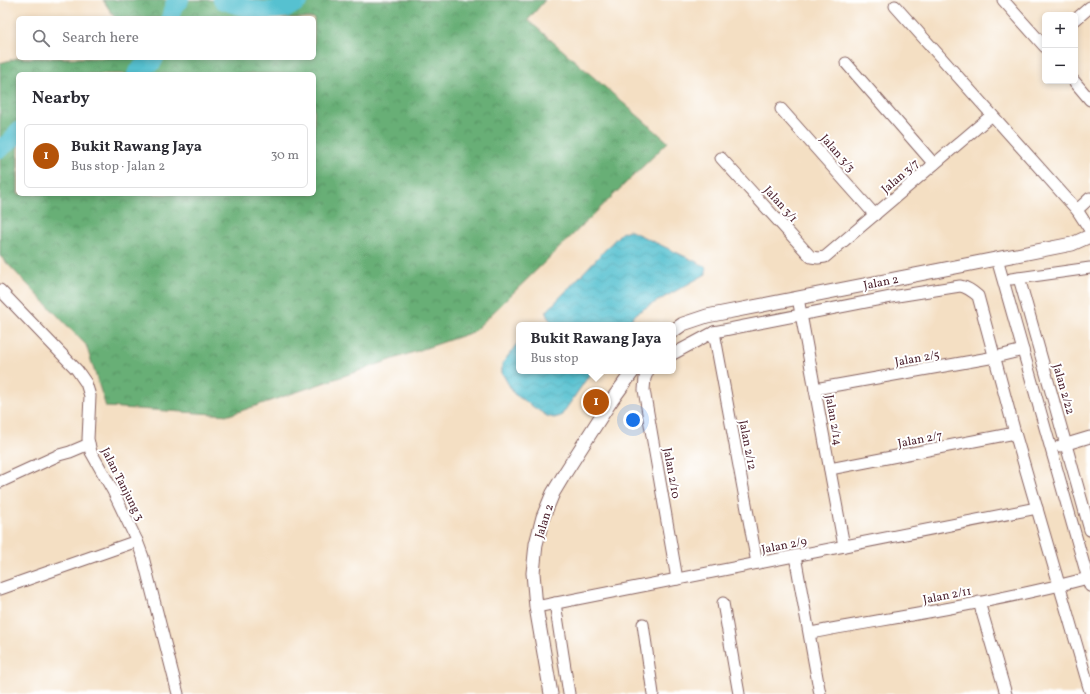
<!DOCTYPE html>
<meta charset="utf-8">
<style>
body{margin:0;font-family:Vollkorn,serif;background:#f2f2f3;color:#2b2b33}
.controls{position:absolute;right:12px;top:12px;display:grid;overflow:hidden;border-radius:6px;box-shadow:0 2px 6px #0003}
.controls button{width:36px;height:36px;display:grid;place-items:center;padding:0;border:0;border-bottom:1px solid #e1e1e2;background:#fff;color:#2b2b33;font:20px sans-serif}
.you{position:absolute;left:633px;top:420px;width:14px;height:14px;margin:-10px;border:3px solid #fff;border-radius:50%;background:#1a73e8;box-shadow:0 0 0 6px #1a73e833}
.badge{display:grid;place-items:center;width:26px;height:26px;border-radius:50%;background:#b45309;color:#fff;font-size:13px;font-weight:700}
.pin{position:absolute;translate:-50% -50%;border:2px solid #fff;box-shadow:0 1px 4px #0006}
.popup{position:absolute;left:516px;top:322px;width:160px;height:52px;box-sizing:border-box;display:grid;place-content:center;border-radius:6px;background:#fff;filter:drop-shadow(0 1px 3px #0005);font-size:13px;white-space:nowrap;color:#7c7c81}
.popup b{font-size:15px;color:#2b2b33}
.popup::after{content:'';position:absolute;left:50%;top:100%;margin-left:-8px;border:8px solid transparent;border-top-color:#fff}
.list{margin:0;padding:0;list-style:none}
h2{display:flex;justify-content:space-between;align-items:center;height:52px;margin:0;padding:0 16px;font-size:17px}
h2 small{font-size:13px;font-weight:400;color:#7c7c81}
.list li{display:grid;grid-template-columns:26px 1fr auto;gap:12px;align-items:center;box-sizing:border-box;height:64px;margin:0 8px 8px;padding:0 8px;border:1px solid #e1e1e2;border-radius:6px}
.list b{display:block;font-size:15px;white-space:nowrap}
.list p{margin:0;font-size:13px;white-space:nowrap;color:#7c7c81}
.list em{font-size:13px;font-style:normal;color:#7c7c81}
.icon{flex:none;width:22px;height:22px;fill:none;stroke:currentColor;stroke-width:2;stroke-linecap:round;stroke-linejoin:round}
.map{position:relative;flex:none;width:1090px;height:694px;overflow:hidden}
.search{position:absolute;background:#fff;box-shadow:0 2px 6px #0003;left:16px;top:16px;width:300px;height:44px;display:flex;align-items:center;gap:10px;box-sizing:border-box;padding:0 14px;border-radius:6px;color:#7c7c81;font-size:15px}
.panel{position:absolute;background:#fff;box-shadow:0 2px 6px #0003;left:16px;top:72px;width:300px;height:124px;border-radius:6px}
.map>svg:first-child{display:block}
.forest{fill:url(#forest-crowns);stroke:#586750;fill-rule:evenodd}
.water{fill:url(#water-waves);stroke:#50707e}
.lines{fill:none;stroke-linecap:round;stroke-linejoin:round}
.river{stroke:#56c1d0;stroke-width:18}
.minor-casing{stroke:#866260;stroke-width:13}
.tertiary-casing{stroke:#866260;stroke-width:15}
.minor{stroke:#fff;stroke-width:11}
.tertiary{stroke:#fff;stroke-width:13}
.labels{text-anchor:middle;stroke-width:4;stroke-linejoin:round;paint-order:stroke}
.street-label{font-size:12px;fill:#4a1f2b;stroke:#fff}
</style>
<div class="map">
<svg width="1090" height="694" viewBox="0 0 1090 694">
<defs>
<pattern id="forest-crowns" width="20" height="18" patternUnits="userSpaceOnUse"><rect width="20" height="18" fill="#67af76"/><path d="M2 6a3 3 0 1 1 6 0M12 15a3 3 0 1 1 6 0" fill="none" stroke="#578e61"/></pattern>
<pattern id="water-waves" width="16" height="10" patternUnits="userSpaceOnUse"><rect width="16" height="10" fill="#56c1d0"/><path d="M0 5q4-4 8 0t8 0" fill="none" stroke="#4ca5b3"/></pattern>
</defs>
<rect width="100%" height="100%" fill="#fff"/>
<filter id="ink" filterUnits="userSpaceOnUse"><feTurbulence type="fractalNoise" baseFrequency=".025" numOctaves="2"/><feDisplacementMap in="SourceGraphic" scale="8" xChannelSelector="R" yChannelSelector="G"/><feConvolveMatrix kernelMatrix="1 2 1 2 8 2 1 2 1" color-interpolation-filters="sRGB"/></filter>
<filter id="wash" filterUnits="userSpaceOnUse"><feTurbulence type="fractalNoise" baseFrequency=".012" numOctaves="4" result="noise"/><feDisplacementMap in="SourceGraphic" scale="16" xChannelSelector="R" yChannelSelector="G"/><feGaussianBlur stdDeviation="0.9" result="paint"/><feColorMatrix in="noise" values="0 0 0 0 0 0 0 0 0 0 0 0 0 0 0 0 0 1.4 0 .05"/><feComposite in="paint" operator="in"/></filter>
<g filter="url(#wash)">
<rect width="100%" height="100%" fill="#f4dfc3"/>
<path class="forest" d="M103,0h442l-17,20 140,122 -195,190 -244,83 -123,-8 -20,-62 -86,-89v-193l18,-5h296v-40h-199zM18,74h296v120h-296z"/>
<g class="water">
<path d="M629,230l76,36 1,3v5l-68,38 -12,13h-70c-5,-4 -10,-6 -9,-14l74,-78z"/>
<polygon points="519,341 519,371 592,371 561,416 554,418 547,416 514,394 502,373 502,364"/>
</g>
<g class="lines">
<g class="river">
<path d="M222,0c19,8 41,13 62,9 6,-1 12,-6 16,-9"/>
<polyline points="170,18 174,5 180,0"/>
<polyline points="136,74 141,68 153,62 155,58"/>
<polyline points="0,149 14,138 18,131"/>
</g>
</g>
</g>
<g filter="url(#ink)">
<g class="lines">
<defs>
<g id="minor">
<polyline points="1003,0 1045,47"/>
<polyline points="895,6 1077,210 1090,230"/>
<polyline points="1075,20 1090,7"/>
<polyline points="846,63 934,164"/>
<polyline points="1074,81 1090,100"/>
<polyline points="781,109 875,215"/>
<polyline points="721,158 811,257 818,258 825,257 992,115"/>
<polyline points="1077,210 1090,198"/>
<polyline points="997,259 1090,586"/>
<polyline points="1019,278 1090,530"/>
<polyline points="1011,279 1090,268"/>
<polyline points="0,290 77,370 86,383 90,396 88,439 91,452 113,491 137,541 143,557 178,694"/>
<polyline points="798,298 844,546"/>
<polyline points="714,332 757,563"/>
<path d="M673,354l41,-22 177,-35 69,-11c7,1 12,5 18,10l37,137 75,258"/>
<polyline points="648,371 645,378 644,390 677,579"/>
<polyline points="815,389 995,357 1023,350"/>
<polyline points="1060,446 1090,437"/>
<polyline points="830,469 1015,433"/>
<polyline points="0,482 59,455 70,452 89,444"/>
<polyline points="795,556 820,694"/>
<polyline points="0,589 137,541"/>
<polyline points="979,602 1006,694"/>
<polyline points="555,603 569,694"/>
<polyline points="723,603 739,694"/>
<polyline points="536,607 1037,508"/>
<polyline points="643,624 653,694"/>
<path d="M810,633c92,-17 187,-31 278,-55"/>
</g>
<g id="tertiary">
<polyline points="673,331 683,324 707,316 1072,244 1090,236"/>
<polyline points="551,694 536,607 533,573 536,544 543,517 553,493 565,473 609,404 633,371"/>
</g>
</defs>
<use href="#minor" class="minor-casing"/>
<use href="#tertiary" class="tertiary-casing"/>
<use href="#minor" class="minor"/>
<use href="#tertiary" class="tertiary"/>
</g>
</g>
<g class="labels">
<g class="street-label">
<text transform="translate(838 153) rotate(49)" y="4">Jalan 3/3</text>
<text transform="translate(900 176) rotate(-41)" y="4">Jalan 3/7</text>
<text transform="translate(781 204) rotate(48)" y="4">Jalan 3/1</text>
<text transform="translate(881 282) rotate(-11)" y="4">Jalan 2</text>
<text transform="translate(917 358) rotate(-10)" y="4">Jalan 2/5</text>
<text transform="translate(1064 389) rotate(74)" y="4">Jalan 2/22</text>
<text transform="translate(834 420) rotate(80)" y="4">Jalan 2/14</text>
<text transform="translate(920 439) rotate(-11)" y="4">Jalan 2/7</text>
<text transform="translate(748 445) rotate(79)" y="4">Jalan 2/12</text>
<text transform="translate(672 473) rotate(80)" y="4">Jalan 2/10</text>
<text transform="translate(123 484) rotate(63)" y="4">Jalan Tanjung 3</text>
<text transform="translate(544 521) rotate(-72)" y="4">Jalan 2</text>
<text transform="translate(784 545) rotate(-11)" y="4">Jalan 2/9</text>
<text transform="translate(947 595) rotate(-11)" y="4">Jalan 2/11</text>
</g>
</g>
</svg>
<div class="controls">
<button>+</button>
<button>−</button>
</div>
<div class="you"></div>
<div class="pin badge" style="left:596px;top:402px">1</div>
<div class="popup"><b>Bukit Rawang Jaya</b>Bus stop</div>
<div class="search"><svg class="icon" aria-label="search" viewBox="0 0 24 24"><circle cx="10" cy="10" r="6"/><path d="M15 15l6 6"/></svg>Search here</div>
<section class="panel">
<h2>Nearby<small></small></h2>
<ul class="list">
<li><span class="badge">1</span><div><b>Bukit Rawang Jaya</b><p>Bus stop · Jalan 2</p></div><em>30 m</em></li>
</ul>
</section>
</div>
